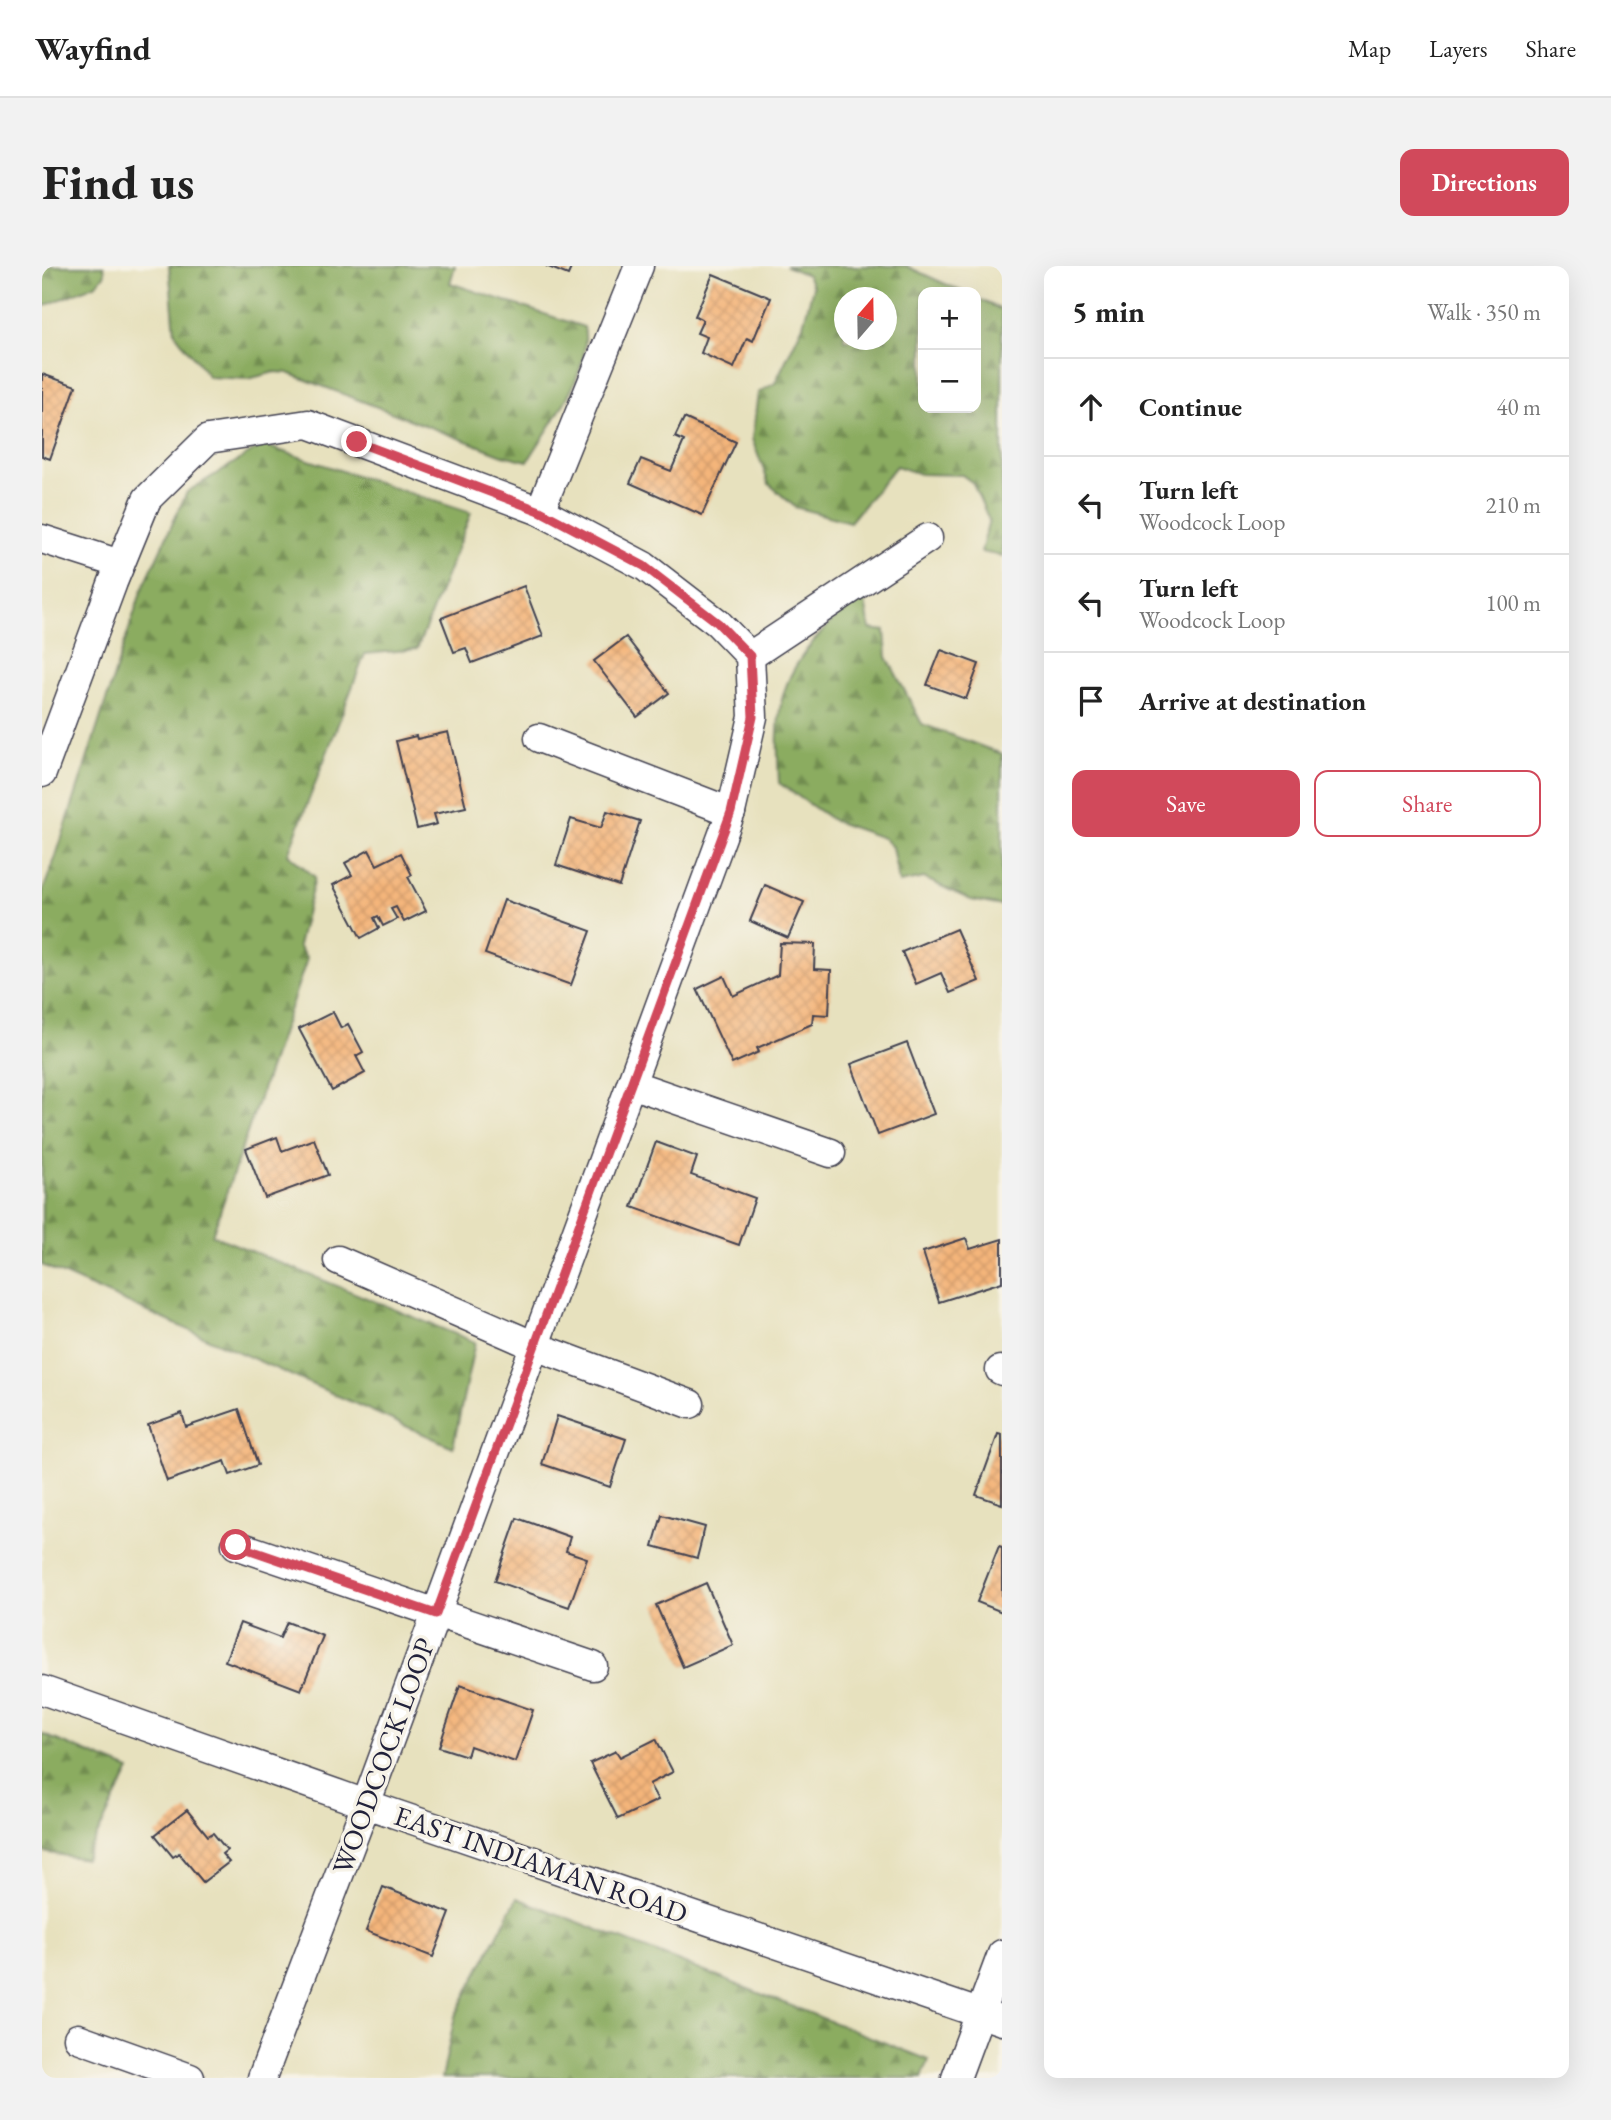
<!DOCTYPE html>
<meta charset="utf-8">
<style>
body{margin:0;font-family:"EB Garamond",serif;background:#f2f2f2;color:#222}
.controls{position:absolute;right:21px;top:21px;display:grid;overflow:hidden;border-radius:14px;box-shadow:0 7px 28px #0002}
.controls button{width:63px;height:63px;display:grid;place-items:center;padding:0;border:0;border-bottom:2px solid #e0e0e0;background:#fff;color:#222;font:35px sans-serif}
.compass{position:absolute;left:792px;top:21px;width:63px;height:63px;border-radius:50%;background:#fff;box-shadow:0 7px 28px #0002;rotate:20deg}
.stop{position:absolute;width:21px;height:21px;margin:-16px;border:5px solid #d1495b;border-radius:50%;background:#fff}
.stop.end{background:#d1495b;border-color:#fff;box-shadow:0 2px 7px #0008}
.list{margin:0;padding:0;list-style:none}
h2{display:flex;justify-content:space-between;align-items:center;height:91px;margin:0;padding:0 28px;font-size:30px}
h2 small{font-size:23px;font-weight:400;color:#767676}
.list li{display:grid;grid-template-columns:46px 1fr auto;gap:21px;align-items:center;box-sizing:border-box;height:98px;padding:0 28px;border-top:2px solid #e0e0e0}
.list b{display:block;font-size:26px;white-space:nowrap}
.list p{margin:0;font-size:23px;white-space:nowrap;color:#767676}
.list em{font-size:23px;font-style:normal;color:#767676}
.actions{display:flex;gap:14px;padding:21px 28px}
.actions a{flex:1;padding:16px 0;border:2px solid #d1495b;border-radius:14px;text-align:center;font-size:24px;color:#d1495b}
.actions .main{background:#d1495b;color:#fff}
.icon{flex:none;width:38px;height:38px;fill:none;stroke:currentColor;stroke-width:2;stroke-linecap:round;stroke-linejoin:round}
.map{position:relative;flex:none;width:960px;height:1812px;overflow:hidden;border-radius:14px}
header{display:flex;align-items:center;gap:42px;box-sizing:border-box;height:98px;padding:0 35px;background:#fff;border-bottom:2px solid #e0e0e0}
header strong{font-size:33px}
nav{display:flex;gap:38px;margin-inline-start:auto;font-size:24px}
.intro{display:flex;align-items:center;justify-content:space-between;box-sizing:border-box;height:168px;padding:0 42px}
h1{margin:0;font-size:49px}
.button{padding:18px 32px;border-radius:14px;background:#d1495b;color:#fff;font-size:24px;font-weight:700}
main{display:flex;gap:42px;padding:0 42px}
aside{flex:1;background:#fff;border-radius:14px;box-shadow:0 7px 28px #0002}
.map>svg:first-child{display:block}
.forest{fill:url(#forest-firs);stroke:#56674e;stroke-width:2;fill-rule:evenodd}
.building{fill:url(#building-cross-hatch)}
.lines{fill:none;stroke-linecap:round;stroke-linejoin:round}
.minor-casing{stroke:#403f4f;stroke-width:31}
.minor{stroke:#fff;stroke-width:28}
.route{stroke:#d1495b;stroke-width:9}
.labels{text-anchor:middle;stroke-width:7;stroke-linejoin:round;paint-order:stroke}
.street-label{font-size:28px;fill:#22223b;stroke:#f7f3e8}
</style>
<header>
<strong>Wayfind</strong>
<nav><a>Map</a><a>Layers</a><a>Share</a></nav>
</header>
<div class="intro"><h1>Find us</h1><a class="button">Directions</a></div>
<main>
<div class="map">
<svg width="960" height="1812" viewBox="0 0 960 1812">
<defs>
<pattern id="forest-firs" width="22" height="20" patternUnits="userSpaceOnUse" patternTransform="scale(1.75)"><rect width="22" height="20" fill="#8bac60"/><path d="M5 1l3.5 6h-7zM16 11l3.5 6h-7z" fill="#718c50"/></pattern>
<pattern id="building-cross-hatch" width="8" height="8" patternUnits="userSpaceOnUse" patternTransform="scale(1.75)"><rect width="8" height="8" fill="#f4b57a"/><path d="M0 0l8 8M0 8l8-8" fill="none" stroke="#d19b6a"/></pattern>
</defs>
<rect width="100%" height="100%" fill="#f7f3e8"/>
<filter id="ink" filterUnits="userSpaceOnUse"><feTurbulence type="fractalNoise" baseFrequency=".0143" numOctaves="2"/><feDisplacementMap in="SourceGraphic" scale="14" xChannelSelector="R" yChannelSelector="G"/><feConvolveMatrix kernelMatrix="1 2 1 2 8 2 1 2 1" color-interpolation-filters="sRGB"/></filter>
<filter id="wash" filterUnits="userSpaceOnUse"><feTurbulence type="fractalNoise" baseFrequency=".00686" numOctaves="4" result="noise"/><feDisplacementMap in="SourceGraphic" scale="28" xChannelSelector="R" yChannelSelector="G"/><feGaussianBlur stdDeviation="1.57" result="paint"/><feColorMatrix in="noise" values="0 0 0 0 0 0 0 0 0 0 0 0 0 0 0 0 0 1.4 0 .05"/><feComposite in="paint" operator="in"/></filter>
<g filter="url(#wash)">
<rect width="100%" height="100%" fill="#e7e1be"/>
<g class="forest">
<polygon points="0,0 62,0 63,8 55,18 0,41"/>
<path d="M127,0h286l-5,17 134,44c9,45 -34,97 -56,134l-25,-6 -215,-82 -13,-1 -27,7 -39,-2 -34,-44z"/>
<path d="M744,0h120l57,26h-40v116h53v-110l26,12v246l-21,-4 8,-32 -16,-37 -11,-8 -42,-1 -24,-8 -46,56 -55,-15 -26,-23 -17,-45 6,-46 17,-10 28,-58 10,-38 -6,-12zM802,32h42v42h-42z"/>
<polygon points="221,179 429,247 375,383 323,388 246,588 273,611 256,680 265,693 170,969 433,1076 411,1181 0,999 0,627 14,590 99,326 145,226"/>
<path d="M823,335l5,28 15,2 2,26 35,67 80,30v152l-31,-6 -47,-22 -25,5 -7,-36 -9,-9 -49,-17 -55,-38c-3,-65 -5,-101 43,-151 15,-16 21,-25 43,-31z"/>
<polygon points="0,1468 88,1504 43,1593 0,1586"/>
<polygon points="475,1632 887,1794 880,1812 400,1812 413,1750"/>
</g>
<g id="blocks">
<g class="building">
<polygon points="504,0 530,0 526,9"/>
<polygon points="671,8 729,32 711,75 705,72 692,102 659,87 665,71 655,67 661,54 653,50"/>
<polygon points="0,108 34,120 8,193 0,190"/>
<polygon points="642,152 694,176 660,249 588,217 599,193 629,205 642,175 633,171"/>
<polygon points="482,320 501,370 430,397 424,382 412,386 399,352"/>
<polygon points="584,371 627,427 595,451 552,395"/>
<polygon points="899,384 937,398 924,433 885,419"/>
<polygon points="406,466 424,541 392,548 395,558 375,563 354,475 374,470 375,473"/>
<polygon points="565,545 598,555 577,620 514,599 529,553 559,562"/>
<polygon points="327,584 335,599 359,587 370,609 366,611 384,645 362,656 354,641 349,643 355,653 341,660 336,650 332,652 337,662 319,672 291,619 310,609 303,597"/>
<polygon points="723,619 762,636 746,672 708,655"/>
<polygon points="462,634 549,665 529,719 443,688"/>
<polygon points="914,663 937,715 908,727 899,707 874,718 860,686"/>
<polygon points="738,677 773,678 772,703 789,704 787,749 771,748 770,758 715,782 717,786 690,798 655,723 682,710 691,730 736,709"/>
<polygon points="291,746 299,762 306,758 321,786 314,790 323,807 290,825 257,763"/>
<polygon points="865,777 892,848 836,869 809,798"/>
<polygon points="235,871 240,885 272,873 286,909 223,932 204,883"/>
<polygon points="614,876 655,891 649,909 713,932 697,979 590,941"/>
<polygon points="924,972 928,983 960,973 960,1016 897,1036 881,986"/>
<polygon points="197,1143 216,1199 188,1209 183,1195 125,1215 106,1159 140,1147 144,1161"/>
<polygon points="515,1150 584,1173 568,1221 500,1198"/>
<polygon points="956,1168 960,1169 960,1238 934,1229"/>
<polygon points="620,1249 663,1261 655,1292 611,1280"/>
<polygon points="475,1252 528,1271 524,1285 545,1292 527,1341 453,1315"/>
<polygon points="957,1280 960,1281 960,1346 935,1336"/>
<polygon points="664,1317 691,1379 641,1401 614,1339"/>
<polygon points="245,1356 281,1370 259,1424 183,1395 198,1357 238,1372"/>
<polygon points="418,1419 491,1444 473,1496 428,1480 425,1490 397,1481"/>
<polygon points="614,1473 631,1506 607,1518 616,1534 576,1553 548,1497 574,1485 578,1491"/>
<polygon points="145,1544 166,1570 171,1567 185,1584 180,1588 187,1596 161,1616 137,1587 131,1591 113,1569"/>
<polygon points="341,1621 408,1647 391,1691 324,1665"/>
</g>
</g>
</g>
<g filter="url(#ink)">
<use href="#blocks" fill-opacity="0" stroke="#403f4f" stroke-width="2"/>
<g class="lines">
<defs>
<g id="minor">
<polyline points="498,245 597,0"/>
<polyline points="0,273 78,298"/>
<polyline points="708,390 886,272"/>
<polyline points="497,472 689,546"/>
<polyline points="0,507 71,316 105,233 166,173 266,158 498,245 602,300 676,357 708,390 711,451 689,546 324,1538 220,1812"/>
<polyline points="589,818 789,887"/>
<polyline points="296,994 493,1080 648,1138"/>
<polyline points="958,1104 960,1105"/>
<polyline points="194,1279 551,1400"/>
<polyline points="0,1424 324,1538 960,1755"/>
<polyline points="36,1772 148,1812"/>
<polyline points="914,1812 960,1688"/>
</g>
</defs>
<use href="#minor" class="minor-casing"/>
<use href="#minor" class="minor"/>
</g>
</g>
<g class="lines" filter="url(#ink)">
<polyline class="route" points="194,1279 394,1348 689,546 711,451 708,390 676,357 602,300 498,245 315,176"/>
</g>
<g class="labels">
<g class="street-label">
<text transform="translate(341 1490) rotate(-70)" y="10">WOODCOCK LOOP</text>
<text transform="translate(499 1598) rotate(19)" y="10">EAST INDIAMAN ROAD</text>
</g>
</g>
</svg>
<div class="controls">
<button>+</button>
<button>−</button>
</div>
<svg class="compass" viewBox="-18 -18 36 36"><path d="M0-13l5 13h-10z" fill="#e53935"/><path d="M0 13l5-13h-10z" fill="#767676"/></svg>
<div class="stop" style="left:194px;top:1279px"></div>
<div class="stop end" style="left:315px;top:176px"></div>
</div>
<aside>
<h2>5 min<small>Walk · 350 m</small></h2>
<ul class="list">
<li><svg class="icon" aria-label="ahead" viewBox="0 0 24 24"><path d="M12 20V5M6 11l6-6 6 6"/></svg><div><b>Continue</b></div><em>40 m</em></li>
<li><svg class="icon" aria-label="left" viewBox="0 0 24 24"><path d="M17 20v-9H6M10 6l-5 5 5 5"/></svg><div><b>Turn left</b><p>Woodcock Loop</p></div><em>210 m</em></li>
<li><svg class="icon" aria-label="left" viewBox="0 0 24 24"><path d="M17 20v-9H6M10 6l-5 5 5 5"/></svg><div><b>Turn left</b><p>Woodcock Loop</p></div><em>100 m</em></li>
<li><svg class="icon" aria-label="arrive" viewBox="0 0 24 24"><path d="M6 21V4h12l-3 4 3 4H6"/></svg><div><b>Arrive at destination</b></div></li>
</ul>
<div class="actions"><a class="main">Save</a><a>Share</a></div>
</aside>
</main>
